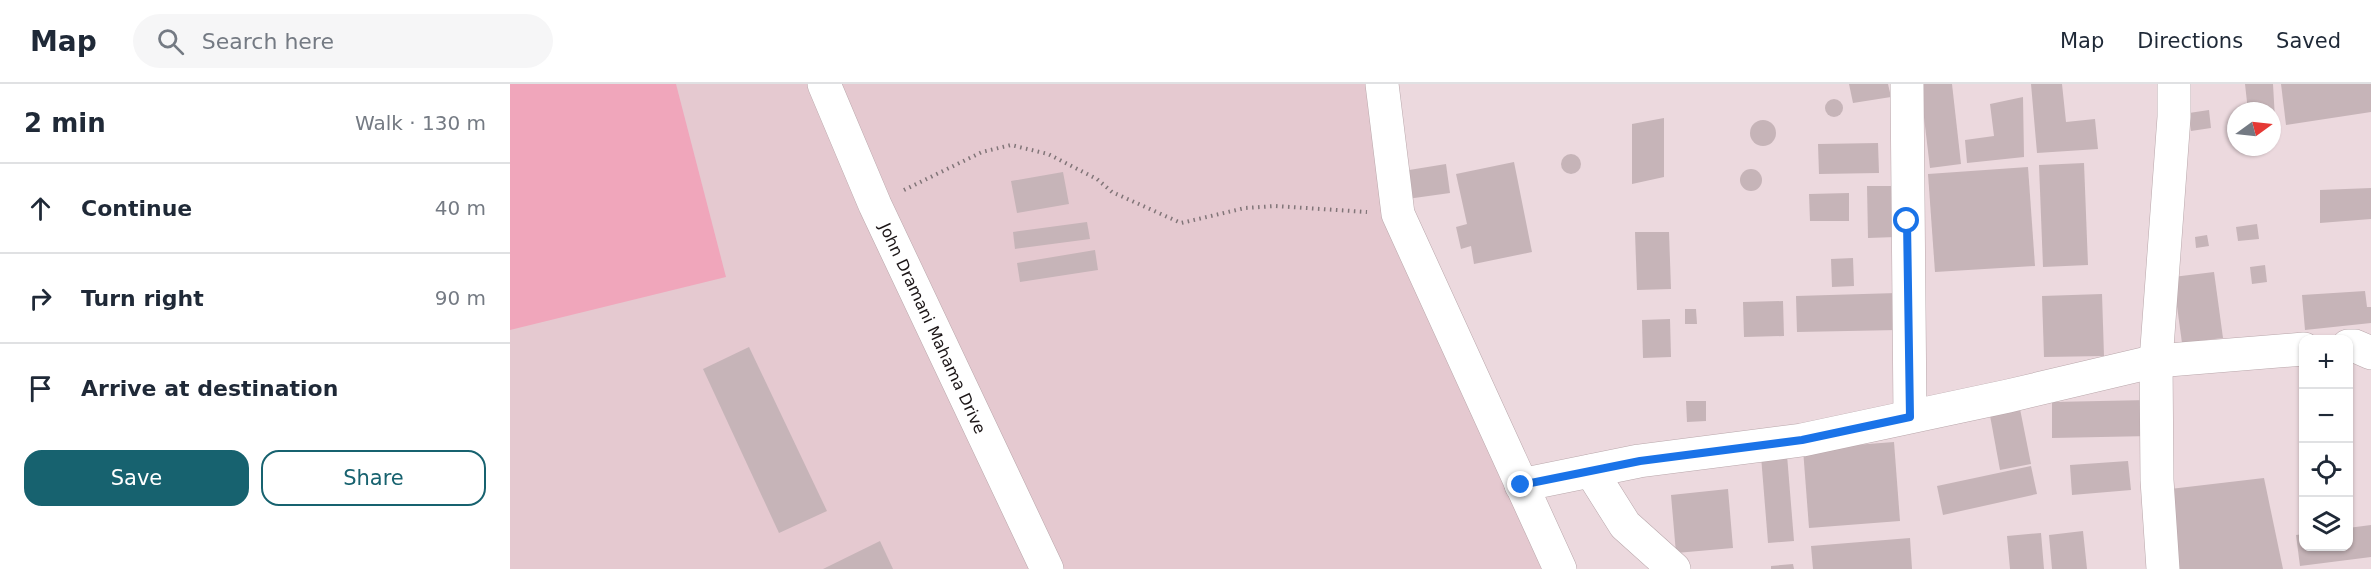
<!DOCTYPE html>
<meta charset="utf-8">
<style>
body{margin:0;font-family:"DejaVu Sans",sans-serif;background:#f6f6f7;color:#1f2937}
.controls{position:absolute;right:18px;bottom:18px;display:grid;overflow:hidden;border-radius:12px;box-shadow:0 2px 4px #0004}
.controls button{width:54px;height:54px;display:grid;place-items:center;padding:0;border:0;border-bottom:2px solid #e0e1e3;background:#fff;color:#1f2937;font:30px sans-serif}
.compass{position:absolute;left:1717px;top:18px;width:54px;height:54px;border-radius:50%;background:#fff;box-shadow:0 2px 4px #0004;rotate:75deg}
.stop{position:absolute;width:18px;height:18px;margin:-14px;border:4px solid #1a73e8;border-radius:50%;background:#fff}
.stop.end{background:#1a73e8;border-color:#fff;box-shadow:0 2px 6px #0008}
.list{margin:0;padding:0;list-style:none}
h2{display:flex;justify-content:space-between;align-items:center;height:78px;margin:0;padding:0 24px;font-size:26px}
h2 small{font-size:20px;font-weight:400;color:#747a83}
.list li{display:grid;grid-template-columns:39px 1fr auto;gap:18px;align-items:center;box-sizing:border-box;height:90px;padding:0 24px;border-top:2px solid #e0e1e3}
.list b{display:block;font-size:22px;white-space:nowrap}
.list em{font-size:20px;font-style:normal;color:#747a83}
.actions{display:flex;gap:12px;padding:18px 24px}
.actions a{flex:1;padding:14px 0;border:2px solid #17626f;border-radius:18px;text-align:center;font-size:21px;color:#17626f}
.actions .main{background:#17626f;color:#fff}
.icon{flex:none;width:33px;height:33px;fill:none;stroke:currentColor;stroke-width:2;stroke-linecap:round;stroke-linejoin:round}
.map{position:relative;flex:none;width:1861px;height:485px;overflow:hidden}
header{display:flex;align-items:center;gap:36px;box-sizing:border-box;height:84px;padding:0 30px;background:#fff;border-bottom:2px solid #e0e1e3}
header strong{font-size:28px}
nav{display:flex;gap:33px;margin-inline-start:auto;font-size:21px}
.search{width:420px;height:54px;background:#f6f6f7;display:flex;align-items:center;gap:15px;box-sizing:border-box;padding:0 21px;border-radius:33px;color:#747a83;font-size:22px}
main{display:flex}
aside{flex:1;background:#fff}
.map>svg:first-child{display:block}
.built{fill:#e5c9d0}
.green{fill:#f0a6bb}
.building{fill:#c6b4b8}
.lines{fill:none;stroke-linecap:round;stroke-linejoin:round}
.minor-casing{stroke:#b9a7ab;stroke-width:34}
.path{stroke:#817578;stroke-width:4;stroke-dasharray:1.5 4.5;stroke-linecap:butt}
.minor{stroke:#fff;stroke-width:33}
.route{stroke:#1a73e8;stroke-width:8}
.labels{text-anchor:middle;stroke-width:6;stroke-linejoin:round;paint-order:stroke}
.street-label{font-size:16px;fill:#1b1516;stroke:#fff}
</style>
<header>
<strong>Map</strong>
<div class="search"><svg class="icon" aria-label="search" viewBox="0 0 24 24"><circle cx="10" cy="10" r="6"/><path d="M15 15l6 6"/></svg>Search here</div>
<nav><a>Map</a><a>Directions</a><a>Saved</a></nav>
</header>
<main>
<aside>
<h2>2 min<small>Walk · 130 m</small></h2>
<ul class="list">
<li><svg class="icon" aria-label="ahead" viewBox="0 0 24 24"><path d="M12 20V5M6 11l6-6 6 6"/></svg><div><b>Continue</b></div><em>40 m</em></li>
<li><svg class="icon" aria-label="right" viewBox="0 0 24 24"><path d="M7 20v-9h11M14 6l5 5-5 5"/></svg><div><b>Turn right</b></div><em>90 m</em></li>
<li><svg class="icon" aria-label="arrive" viewBox="0 0 24 24"><path d="M6 21V4h12l-3 4 3 4H6"/></svg><div><b>Arrive at destination</b></div></li>
</ul>
<div class="actions"><a class="main">Save</a><a>Share</a></div>
</aside>
<div class="map">
<svg width="1861" height="485" viewBox="0 0 1861 485">
<rect width="100%" height="100%" fill="#ecd9de"/>
<polygon class="built" points="0,0 881,0 900,130 1064,485 0,485"/>
<polygon class="green" points="0,0 166,0 216,193 0,246"/>
<g class="building">
<polygon points="1339,0 1378,0 1381,13 1343,19"/>
<polygon points="1410,0 1442,0 1451,80 1420,84"/>
<polygon points="1521,0 1552,0 1556,38 1585,35 1588,65 1527,69"/>
<polygon points="1735,0 1763,0 1765,35 1762,36 1762,27 1738,27"/>
<polygon points="1771,0 1861,0 1861,28 1776,41"/>
<polygon points="1513,13 1514,73 1457,79 1455,56 1484,52 1480,20"/>
<circle cx="1324" cy="24" r="9"/>
<polygon points="1699,26 1701,44 1681,47 1679,29"/>
<polygon points="1154,34 1154,93 1122,100 1122,40"/>
<circle cx="1253" cy="49" r="13"/>
<polygon points="1368,59 1369,89 1309,90 1308,60"/>
<circle cx="1061" cy="80" r="10"/>
<polygon points="1004,78 1022,168 964,180 961,162 951,165 946,143 957,140 946,90"/>
<polygon points="1574,79 1578,181 1533,183 1529,81"/>
<polygon points="936,80 940,109 897,115 893,87"/>
<polygon points="1518,83 1525,182 1425,188 1418,90"/>
<circle cx="1241" cy="96" r="11"/>
<polygon points="553,88 559,120 507,129 501,97"/>
<polygon points="1357,102 1385,102 1386,153 1358,154"/>
<polygon points="1861,104 1861,135 1810,139 1810,106"/>
<polygon points="1339,109 1339,137 1300,137 1299,110"/>
<polygon points="577,138 580,155 505,165 503,148"/>
<polygon points="1747,140 1749,155 1728,157 1726,143"/>
<polygon points="1125,148 1159,148 1161,205 1127,206"/>
<polygon points="1697,151 1699,162 1686,164 1685,153"/>
<polygon points="585,166 588,186 510,198 507,179"/>
<polygon points="1343,174 1344,202 1322,203 1321,175"/>
<polygon points="1755,181 1757,198 1742,200 1740,183"/>
<polygon points="1704,188 1713,254 1672,259 1663,193"/>
<polygon points="1855,207 1857,223 1861,223 1861,239 1795,246 1792,211"/>
<polygon points="1387,209 1388,246 1287,248 1286,212"/>
<polygon points="1592,210 1594,272 1534,273 1532,212"/>
<polygon points="1273,217 1274,252 1234,253 1233,218"/>
<polygon points="1175,225 1186,225 1187,240 1175,240"/>
<polygon points="1160,235 1161,273 1133,274 1132,236"/>
<polygon points="239,263 317,427 269,449 193,285"/>
<polygon points="1639,316 1640,352 1542,354 1542,318"/>
<polygon points="1176,317 1196,317 1196,337 1177,338"/>
<polygon points="1509,320 1521,380 1490,386 1479,326"/>
<polygon points="1384,358 1390,437 1299,444 1293,365"/>
<polygon points="1277,371 1284,457 1258,459 1251,372"/>
<polygon points="1618,377 1621,406 1562,411 1560,381"/>
<polygon points="1521,382 1527,410 1433,431 1427,402"/>
<polygon points="1754,394 1773,485 1667,485 1660,405"/>
<polygon points="1218,405 1223,464 1166,469 1161,411"/>
<polygon points="1861,441 1861,473 1790,482 1786,451 1794,450 1794,462 1838,462 1838,444"/>
<polygon points="1573,447 1577,485 1542,485 1539,451"/>
<polygon points="1531,449 1534,485 1500,485 1497,452"/>
<polygon points="1400,454 1402,485 1303,485 1301,462"/>
<polygon points="370,457 383,485 313,485"/>
<polygon points="1283,480 1284,485 1261,485 1261,482"/>
</g>
<g class="lines">
<defs>
<g id="minor">
<polyline points="314,0 365,121 537,485"/>
<polyline points="872,0 888,130 1050,485"/>
<polyline points="1397,0 1400,332"/>
<polyline points="1838,262 1845,262 1861,269"/>
<polyline points="1081,387 1115,441 1164,485"/>
<polyline points="1011,401 1129,377 1292,356 1498,312 1646,277 1794,265"/>
<polyline points="1653,485 1647,396 1646,277 1664,33 1664,0"/>
</g>
</defs>
<use href="#minor" class="minor-casing"/>
<polyline class="path" points="394,106 472,68 501,61 538,70 587,95 602,108 671,139 735,124 765,122 857,128"/>
<use href="#minor" class="minor"/>
</g>
<g class="lines">
<polyline class="route" points="1011,401 1130,377 1292,356 1400,333 1397,137"/>
</g>
<g class="labels">
<g class="street-label">
<text transform="translate(423 244) rotate(65)" y="6">John Dramani Mahama Drive</text>
</g>
</g>
</svg>
<div class="controls">
<button>+</button>
<button>−</button>
<button><svg class="icon" aria-label="locate" viewBox="0 0 24 24"><circle cx="12" cy="12" r="6"/><path d="M12 2v4M12 18v4M2 12h4M18 12h4"/></svg></button>
<button><svg class="icon" aria-label="layers" viewBox="0 0 24 24"><path d="M12 4l9 5-9 5-9-5zM3 14l9 5 9-5"/></svg></button>
</div>
<svg class="compass" viewBox="-18 -18 36 36"><path d="M0-13l5 13h-10z" fill="#e53935"/><path d="M0 13l5-13h-10z" fill="#747a83"/></svg>
<div class="stop" style="left:1397px;top:137px"></div>
<div class="stop end" style="left:1011px;top:401px"></div>
</div>
</main>
